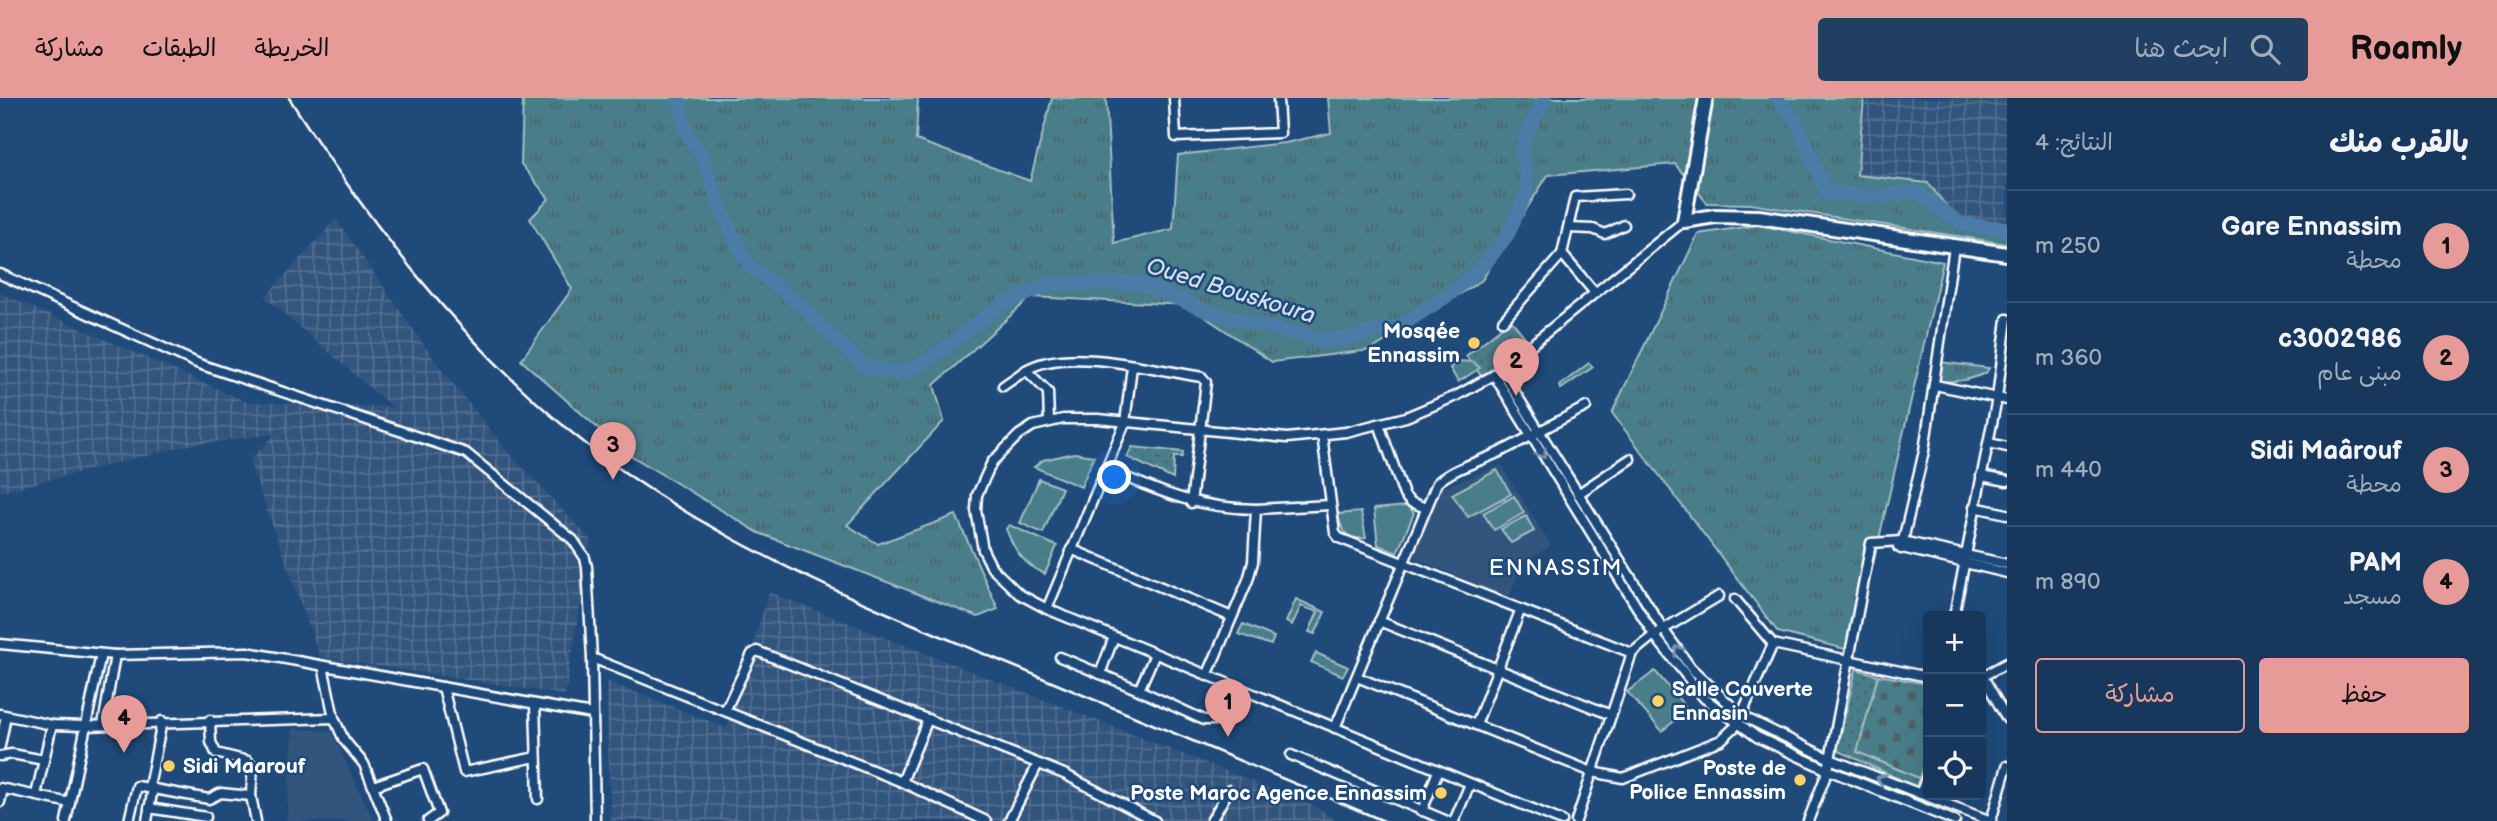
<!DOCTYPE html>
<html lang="ar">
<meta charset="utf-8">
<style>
body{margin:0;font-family:"Balsamiq Sans","Playpen Sans Arabic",sans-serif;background:#203f62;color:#f1f3f6;direction:rtl}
.controls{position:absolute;right:21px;bottom:21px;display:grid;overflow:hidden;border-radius:7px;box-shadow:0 7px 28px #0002}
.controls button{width:63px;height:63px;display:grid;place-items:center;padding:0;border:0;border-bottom:2px solid #365272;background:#17385c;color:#f1f3f6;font:35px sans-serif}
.you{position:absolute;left:1115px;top:380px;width:24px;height:24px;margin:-18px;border:5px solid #fff;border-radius:50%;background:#1a73e8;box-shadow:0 0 0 10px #1a73e833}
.badge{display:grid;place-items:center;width:46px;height:46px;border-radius:50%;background:#e69b98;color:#111;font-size:23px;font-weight:700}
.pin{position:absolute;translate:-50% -58px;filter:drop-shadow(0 2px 4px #0008)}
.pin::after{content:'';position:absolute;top:37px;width:24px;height:21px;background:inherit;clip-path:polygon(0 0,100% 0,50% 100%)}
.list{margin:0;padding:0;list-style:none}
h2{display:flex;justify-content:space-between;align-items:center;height:91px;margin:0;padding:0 28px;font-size:30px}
h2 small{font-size:23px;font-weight:400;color:#9eacbb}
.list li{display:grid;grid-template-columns:46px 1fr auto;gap:21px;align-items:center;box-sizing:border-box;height:112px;padding:0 28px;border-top:2px solid #365272}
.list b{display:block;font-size:26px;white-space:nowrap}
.list p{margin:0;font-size:23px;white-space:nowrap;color:#9eacbb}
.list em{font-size:23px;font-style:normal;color:#9eacbb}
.actions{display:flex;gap:14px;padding:21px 28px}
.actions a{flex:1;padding:16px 0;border:2px solid #e69b98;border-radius:7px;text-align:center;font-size:24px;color:#e69b98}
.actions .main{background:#e69b98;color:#111}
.icon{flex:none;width:38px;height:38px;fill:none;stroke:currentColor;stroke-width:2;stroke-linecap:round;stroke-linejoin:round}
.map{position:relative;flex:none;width:2007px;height:723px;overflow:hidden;direction:ltr}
header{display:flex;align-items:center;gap:42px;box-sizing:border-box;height:98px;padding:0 35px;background:#e69b98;color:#111}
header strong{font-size:33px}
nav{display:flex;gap:38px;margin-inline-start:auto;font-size:24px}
.search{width:490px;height:63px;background:#203f62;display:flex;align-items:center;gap:18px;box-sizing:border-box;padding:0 24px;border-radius:7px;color:#9eacbb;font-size:26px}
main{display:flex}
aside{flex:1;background:#17385c}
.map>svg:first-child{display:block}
.built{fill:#33547d}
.industrial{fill:url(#industrial-grid)}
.grass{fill:url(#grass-tufts);stroke:#a4bec4;stroke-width:2}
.cemetery{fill:url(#cemetery-stones);stroke:#a4bec4;stroke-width:2}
.park{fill:url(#park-dots);stroke:#a4bec4;stroke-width:2}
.garden{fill:#4a7d89;stroke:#a4bec4;stroke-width:2}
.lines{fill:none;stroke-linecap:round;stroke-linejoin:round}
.river{stroke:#4b7ba8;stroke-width:14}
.street-casing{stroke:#fff;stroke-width:13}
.secondary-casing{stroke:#fff;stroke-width:18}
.street{stroke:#1f4a7a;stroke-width:8}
.secondary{stroke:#1f4a7a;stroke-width:12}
.rail{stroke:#fff;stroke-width:2.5}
.oneway{stroke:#7992af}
.poi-dot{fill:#ffd166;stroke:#1f4a7a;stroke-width:2.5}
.labels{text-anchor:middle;stroke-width:5;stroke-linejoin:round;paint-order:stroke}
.poi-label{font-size:21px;font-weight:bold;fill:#fff;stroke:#1f4a7a;text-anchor:end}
.water-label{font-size:23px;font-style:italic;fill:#d2dee9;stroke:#1f4a7a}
.neighbourhood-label{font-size:23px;letter-spacing:2px;fill:#fff;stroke:#1f4a7a}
</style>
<header>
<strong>Roamly</strong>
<div class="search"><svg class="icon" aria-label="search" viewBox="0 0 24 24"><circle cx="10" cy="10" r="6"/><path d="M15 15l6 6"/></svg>ابحث هنا</div>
<nav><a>الخريطة</a><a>الطبقات</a><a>مشاركة</a></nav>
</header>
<main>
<aside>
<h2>بالقرب منك<small>النتائج: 4</small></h2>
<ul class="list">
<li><span class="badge">1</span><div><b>Gare Ennassim</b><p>محطة</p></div><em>250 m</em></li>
<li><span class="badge">2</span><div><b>c3002986</b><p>مبنى عام</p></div><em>360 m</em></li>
<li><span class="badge">3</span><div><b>Sidi Maârouf</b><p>محطة</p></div><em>440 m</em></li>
<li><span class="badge">4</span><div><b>PAM</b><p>مسجد</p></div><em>890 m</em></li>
</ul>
<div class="actions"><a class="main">حفظ</a><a>مشاركة</a></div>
</aside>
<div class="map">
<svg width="2007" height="723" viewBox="0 0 2007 723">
<defs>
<pattern id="industrial-grid" width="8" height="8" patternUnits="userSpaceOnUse" patternTransform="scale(1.75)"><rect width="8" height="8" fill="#33547d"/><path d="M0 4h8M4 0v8" fill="none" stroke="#526e90"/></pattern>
<pattern id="grass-tufts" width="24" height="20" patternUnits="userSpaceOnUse" patternTransform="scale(1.75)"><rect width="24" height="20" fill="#4a7d89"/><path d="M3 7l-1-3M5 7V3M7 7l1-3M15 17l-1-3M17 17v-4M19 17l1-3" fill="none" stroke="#4b646a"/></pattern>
<pattern id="cemetery-stones" width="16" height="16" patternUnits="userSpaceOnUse" patternTransform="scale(1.75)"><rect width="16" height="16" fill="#4a7d89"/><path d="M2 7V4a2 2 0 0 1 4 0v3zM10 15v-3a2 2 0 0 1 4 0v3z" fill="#4b646a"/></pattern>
<pattern id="park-dots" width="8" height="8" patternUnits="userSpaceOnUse" patternTransform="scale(1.75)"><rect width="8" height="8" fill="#4a7d89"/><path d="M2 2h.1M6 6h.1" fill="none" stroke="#4b646a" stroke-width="1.8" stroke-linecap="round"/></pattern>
</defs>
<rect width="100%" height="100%" fill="#1f4a7a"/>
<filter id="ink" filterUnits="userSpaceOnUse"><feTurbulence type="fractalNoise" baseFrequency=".0143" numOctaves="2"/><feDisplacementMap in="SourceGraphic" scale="14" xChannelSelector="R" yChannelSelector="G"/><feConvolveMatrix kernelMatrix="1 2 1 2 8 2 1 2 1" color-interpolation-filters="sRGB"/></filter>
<g filter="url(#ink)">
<g class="built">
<polygon points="1501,367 1551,448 1521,466 1509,500 1413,459 1442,390"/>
<polygon points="293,631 331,633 374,723 286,723"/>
</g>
<g class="industrial">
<polygon points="1864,0 2007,0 2007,125 1956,120 1927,85 1857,77"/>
<polygon points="336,121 438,267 508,354 591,442 565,597 320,559 249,363 275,336 190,347 0,394 0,195 247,304 392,309 265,199"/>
<polygon points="769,494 1249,682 1318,710 1337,723 611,723 606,583 727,630"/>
</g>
<g class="grass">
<polygon points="523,0 918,0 916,42 1030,83 1052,0 1106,0 1114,145 1173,131 1178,57 1285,45 1331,35 1328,0 1864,0 1857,77 1928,85 1956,120 2007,125 2007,146 1750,106 1707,105 1675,66 1548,77 1482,182 1371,252 1272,264 1187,207 1031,199 934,287 944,323 847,427 878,446 956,417 998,511 978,519 759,435 625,354 521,262 572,191 530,121 549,101 521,66"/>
<polygon points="1759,127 1943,164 1853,553 1778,534 1612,315 1698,136"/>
<path d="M1940,264l49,6 -3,5c-19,8 -29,9 -49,8z"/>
</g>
<polygon class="cemetery" points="1878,577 1928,586 1928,655 1919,680 1857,654"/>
<g class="park">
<polygon points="1511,222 1529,244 1483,280 1466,258"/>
<polygon points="1132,349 1183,354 1182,359 1174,359 1173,381 1127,359"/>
<polygon points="1856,571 1878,577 1857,654 1919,680 1916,689 1837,652"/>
</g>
<g class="garden">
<polygon points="1457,263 1473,264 1480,270 1458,284 1450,270"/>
<polygon points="1589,265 1593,269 1561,291 1559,288"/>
<polygon points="1074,355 1094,358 1081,389 1034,369 1043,362"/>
<polygon points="1497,372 1511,396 1468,419 1452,396"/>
<polygon points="1039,381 1062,390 1043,435 1020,425"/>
<polygon points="1514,398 1524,415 1494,432 1483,415"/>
<polygon points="1408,408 1414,415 1397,455 1378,447 1374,411"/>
<path d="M1361,414l5,26c-20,2 -23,-5 -29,-24z"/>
<polygon points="1526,418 1534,433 1511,445 1501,431"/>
<path d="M1009,427l48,21 -12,28c-21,-9 -31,-24 -39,-45z"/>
<polygon points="1296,501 1325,514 1315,536 1309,534 1318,514 1301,508 1292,527 1286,524"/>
<polygon points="1243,526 1274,539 1271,547 1238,536"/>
<polygon points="1316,555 1348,569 1343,578 1311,564"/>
<polygon points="1655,573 1688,612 1662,633 1627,594"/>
</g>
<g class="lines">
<g class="river">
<polyline points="679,0 685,32 703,59 722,114 748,167 790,198 864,268 890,274 908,273 926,264 1002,206 1052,186 1140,185 1209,214 1320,242 1342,241 1400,228 1450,196 1485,166 1508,136 1525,98 1527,79 1521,55 1524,42 1545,0"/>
<polyline points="1776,0 1795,21 1826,94 1871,99 1917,94 1961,126 2007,131"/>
</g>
<defs>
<g id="street">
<polyline points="1174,0 1176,39 1280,35 1278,0"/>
<polyline points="1568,130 1593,131 1605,136 1624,127"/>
<polyline points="1562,156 1595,195"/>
<polyline points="0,176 199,266 466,355 573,442 585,460 587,469 592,560 595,723"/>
<polyline points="1503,223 1562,156 1575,99 1626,96"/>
<polyline points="1501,272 1663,531 1691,570 1742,618 1830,661 1991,723 2007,668"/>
<polyline points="1494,277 1654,537 1704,600 1757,639 1828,672 1955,723"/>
<polyline points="1935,287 2007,302"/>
<polyline points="1003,288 1026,272"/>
<path d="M1049,323l-1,-29 -22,-22c41,-25 129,0 176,7l4,5 -15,121"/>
<polyline points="1379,326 1404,397 1410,404 1426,410"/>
<polyline points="1322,337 1335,435 1339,440 1632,555 1654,537 1719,498"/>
<polyline points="1989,345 2007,349"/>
<path d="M1106,371c55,23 89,39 150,40"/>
<polyline points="1981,378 2007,383"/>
<polyline points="1578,396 1630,361"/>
<polyline points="1974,409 2007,416"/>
<polyline points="1898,449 2007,475"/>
<polyline points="1071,451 1232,519"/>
<polyline points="1901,451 1924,353 1954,149"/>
<polyline points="1735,501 1773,546 1928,579"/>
<polyline points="1047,511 1125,325 1132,268"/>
<polyline points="1954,518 1997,300 2007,221"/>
<polyline points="1379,523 1611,617"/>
<polyline points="0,546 115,557 247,554 592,616"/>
<polyline points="1060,559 1139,592 1155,556"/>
<polyline points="592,560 902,684 986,723"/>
<polyline points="323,568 334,620 344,642 364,666 387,723"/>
<polyline points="1981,575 2007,621"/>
<polyline points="1100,576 1114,539"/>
<polyline points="1207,578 1248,482 1253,464 1256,411 1330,407"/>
<polyline points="1357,579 1592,674 1623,680 1721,642 1737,627 1773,546"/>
<polyline points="1981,579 2007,565"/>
<polyline points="443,589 464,674 536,659"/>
<polyline points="1139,592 1204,622 1215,622 1224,614"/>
<polyline points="535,606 538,701"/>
<polyline points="725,613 752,556 757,553 1064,676 1155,723"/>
<polyline points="0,616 52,627 86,628 334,620"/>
<polyline points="210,622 211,644 216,655 248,663 253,668 251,698 256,723"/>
<polyline points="103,627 115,557"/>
<polyline points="1476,627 1520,513"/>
<path d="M1335,630l102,-245c18,-16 43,-21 65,-32 28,-14 55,-30 84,-44"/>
<polyline points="0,648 6,618"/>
<polyline points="1291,657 1447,723"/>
<polyline points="0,658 12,656 44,662"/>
<polyline points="902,684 928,621"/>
<polyline points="373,688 423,671 439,715 428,723"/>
<polyline points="149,689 162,623"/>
<polyline points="0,690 70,705"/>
<polyline points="1920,696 1928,676"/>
<polyline points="36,697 52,627"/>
<polyline points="0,704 3,691"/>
<polyline points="149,710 206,719"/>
<polyline points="1422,713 1438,673"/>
<polyline points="66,723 101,556"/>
<polyline points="129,723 137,688 209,701 221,695 251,698"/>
<polyline points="147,723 153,690"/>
<polyline points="1009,723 1038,666"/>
<polyline points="1211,723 1229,692"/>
<polyline points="1454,723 1470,686"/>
<polyline points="1562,723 1047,511 1019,496 992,470 983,452 976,412 977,397 992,364 1019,337 1033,328 1063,321 1098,321 1287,340 1346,334 1406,319 1456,298 1494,277 1684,123"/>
<polyline points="1576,723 1632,555"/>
<polyline points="1808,723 1828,672 1871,445 1902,443 2007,466"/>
</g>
<polyline id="secondary" points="1706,0 1684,123 1715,118 1759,119 2007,156"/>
</defs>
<use href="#street" class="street-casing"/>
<use href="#secondary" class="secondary-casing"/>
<use href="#street" class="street"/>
<use href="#secondary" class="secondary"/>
<path class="rail" d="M289,0c78,121 170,242 282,334 138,112 302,176 464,243 117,48 232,98 349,146"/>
</g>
<defs><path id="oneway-chevron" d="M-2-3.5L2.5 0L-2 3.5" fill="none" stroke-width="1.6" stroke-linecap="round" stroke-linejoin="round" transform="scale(1.75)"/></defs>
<g class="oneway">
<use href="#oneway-chevron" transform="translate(1542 356) rotate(58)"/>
<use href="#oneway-chevron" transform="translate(1678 552) rotate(-126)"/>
<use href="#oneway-chevron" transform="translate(1881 681) rotate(-159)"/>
</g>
</g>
<g class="poi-dot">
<circle cx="1474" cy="245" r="7"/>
<circle cx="1658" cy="603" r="7"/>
<circle cx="169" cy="668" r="7"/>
<circle cx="1800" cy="682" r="7"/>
<circle cx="1441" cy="695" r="7"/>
</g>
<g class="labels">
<g class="poi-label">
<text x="1460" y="240">Mosqée<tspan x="1460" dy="24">Ennassim</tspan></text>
<text x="1672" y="598" text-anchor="start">Salle Couverte<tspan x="1672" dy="24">Ennasin</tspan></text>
<text x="183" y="675" text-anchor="start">Sidi Maarouf</text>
<text x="1786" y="677">Poste de<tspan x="1786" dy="24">Police Ennassim</tspan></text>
<text x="1427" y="702">Poste Maroc Agence Ennassim</text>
</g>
<g class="water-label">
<text transform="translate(1231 192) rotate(17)" y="8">Oued Bouskoura</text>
</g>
<g class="neighbourhood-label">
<text x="1556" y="477">ENNASSIM</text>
</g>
</g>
</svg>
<div class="controls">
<button>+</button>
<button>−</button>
<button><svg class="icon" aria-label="locate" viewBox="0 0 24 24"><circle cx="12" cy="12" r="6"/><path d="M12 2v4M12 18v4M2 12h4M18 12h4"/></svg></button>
</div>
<div class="you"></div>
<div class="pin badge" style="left:1228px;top:639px">1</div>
<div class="pin badge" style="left:1516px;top:298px">2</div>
<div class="pin badge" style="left:613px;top:382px">3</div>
<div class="pin badge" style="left:124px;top:655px">4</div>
</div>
</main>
